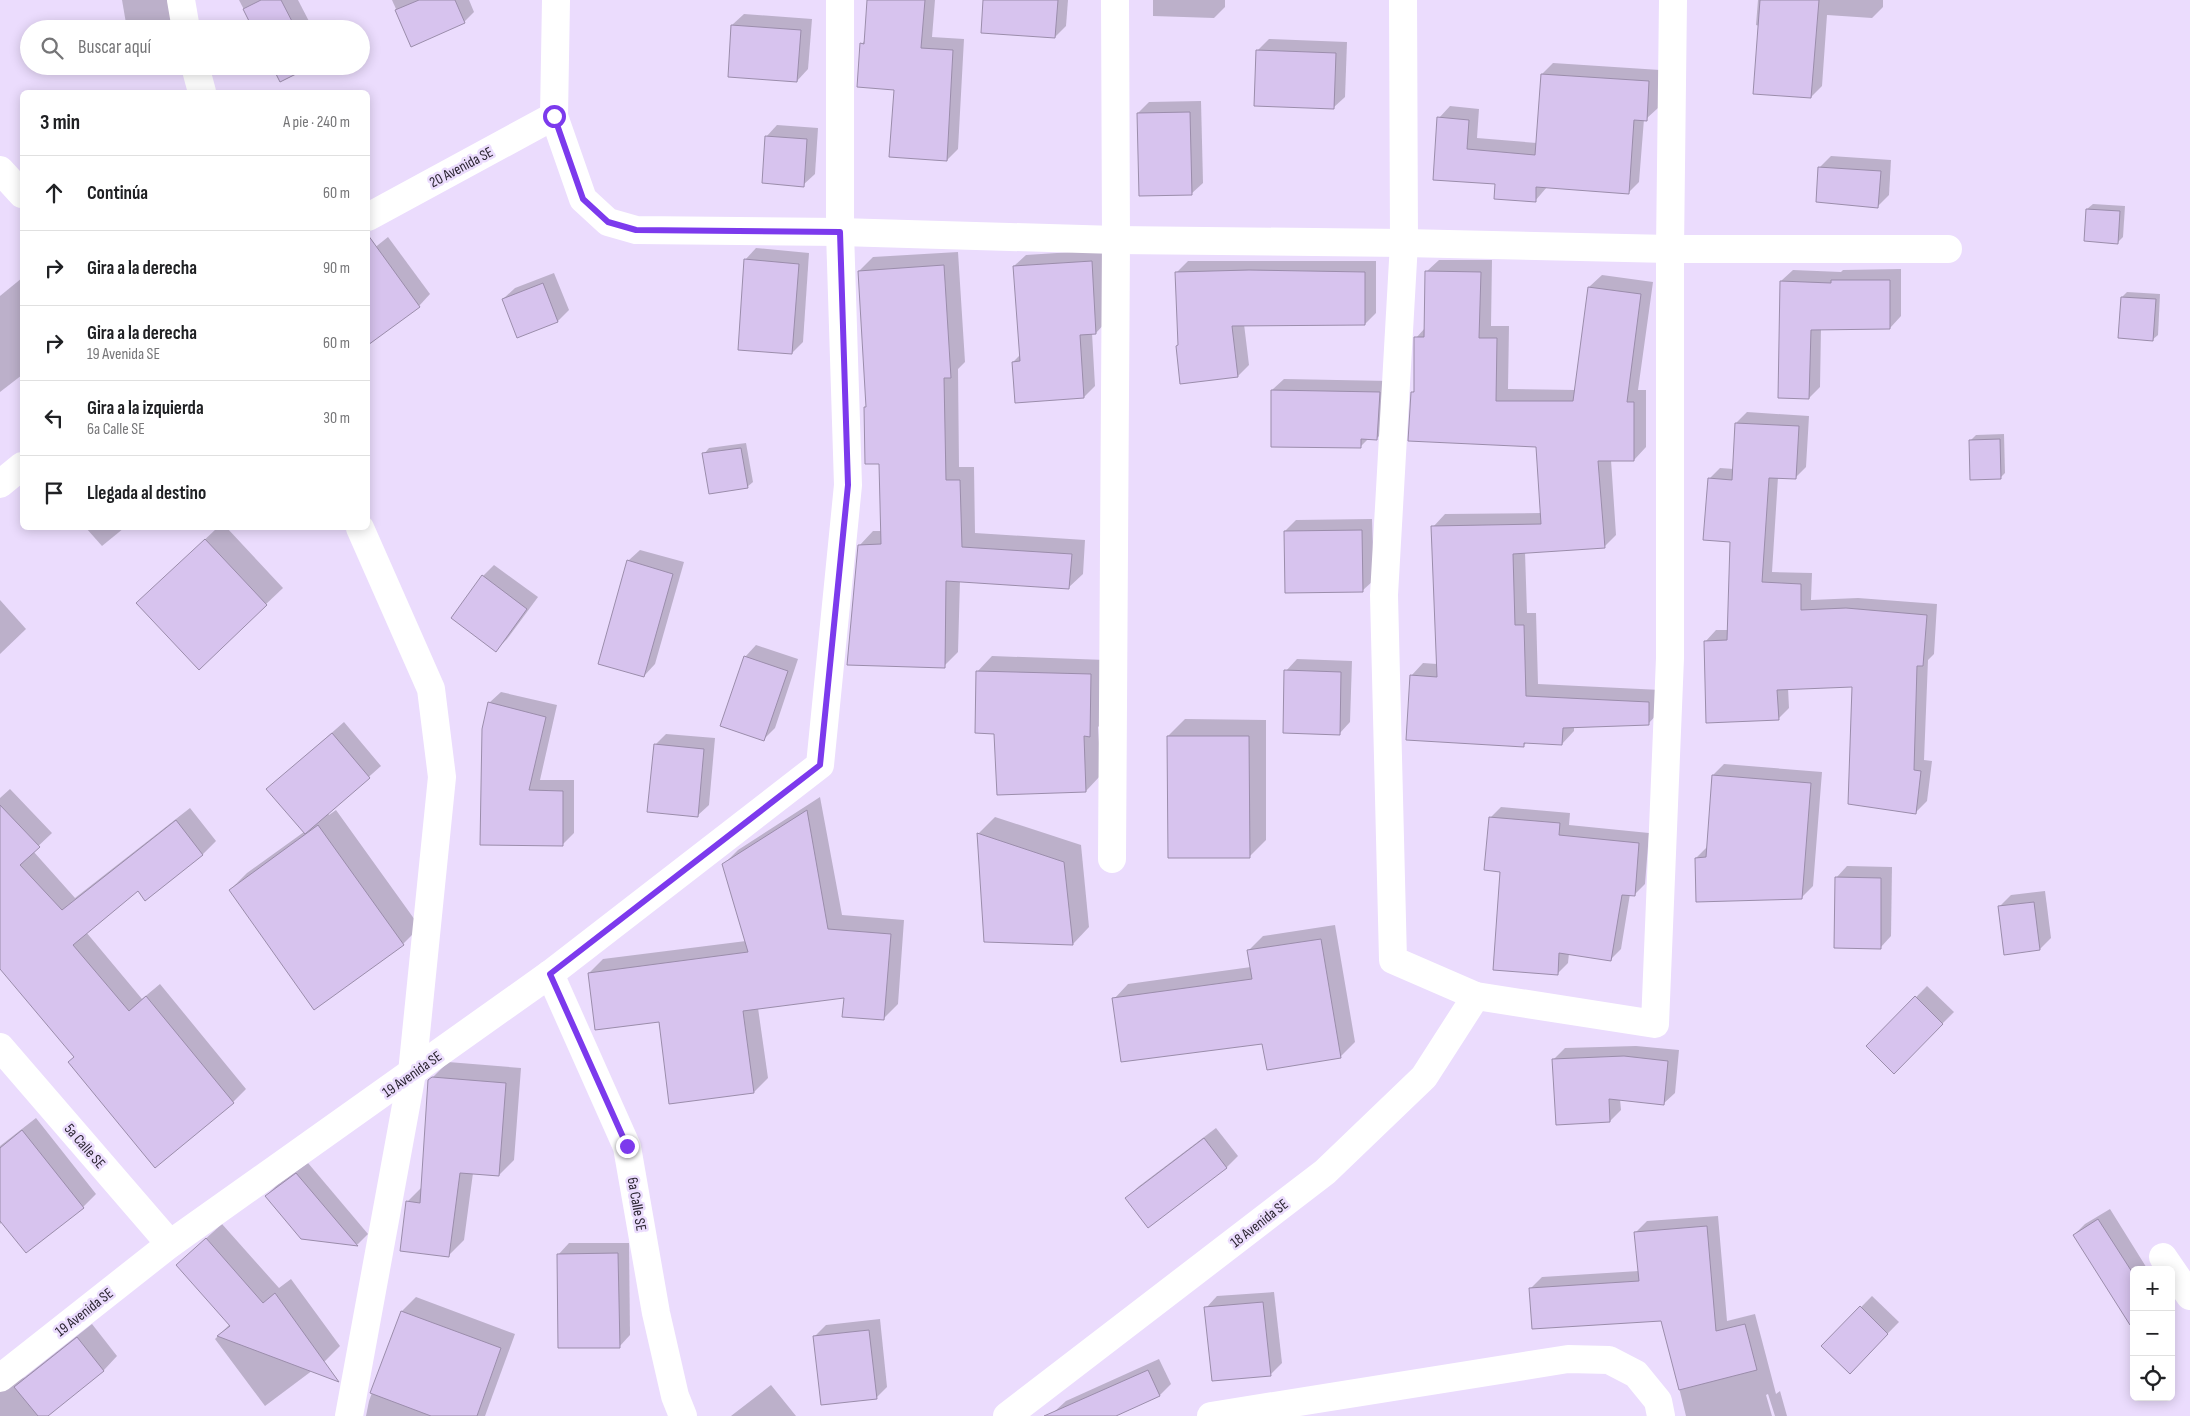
<!DOCTYPE html>
<html lang="es">
<meta charset="utf-8">
<style>
body{margin:0;font-family:"Sofia Sans Condensed",sans-serif;background:#f2f2f2;color:#202124}
.controls{position:absolute;right:15px;bottom:15px;display:grid;overflow:hidden;border-radius:8px;box-shadow:0 2px 12px #0003}
.controls button{width:45px;height:45px;display:grid;place-items:center;padding:0;border:0;border-bottom:1px solid #e0e0e0;background:#fff;color:#202124;font:25px sans-serif}
.stop{position:absolute;width:15px;height:15px;margin:-11px;border:4px solid #7c3aed;border-radius:50%;background:#fff}
.stop.end{background:#7c3aed;border-color:#fff;box-shadow:0 1px 5px #0008}
.list{margin:0;padding:0;list-style:none}
h2{display:flex;justify-content:space-between;align-items:center;height:65px;margin:0;padding:0 20px;font-size:21px}
h2 small{font-size:16px;font-weight:400;color:#757577}
.list li{display:grid;grid-template-columns:32px 1fr auto;gap:15px;align-items:center;box-sizing:border-box;height:75px;padding:0 20px;border-top:1px solid #e0e0e0}
.list b{display:block;font-size:19px;white-space:nowrap}
.list p{margin:0;font-size:16px;white-space:nowrap;color:#757577}
.list em{font-size:16px;font-style:normal;color:#757577}
.icon{flex:none;width:28px;height:28px;fill:none;stroke:currentColor;stroke-width:2;stroke-linecap:round;stroke-linejoin:round}
.map{position:relative;flex:none;width:2190px;height:1416px;overflow:hidden}
.search{position:absolute;background:#fff;box-shadow:0 2px 12px #0003;left:20px;top:20px;width:350px;height:55px;display:flex;align-items:center;gap:12px;box-sizing:border-box;padding:0 18px;border-radius:28px;color:#757577;font-size:19px}
.panel{position:absolute;background:#fff;box-shadow:0 2px 12px #0003;left:20px;top:90px;width:350px;height:440px;border-radius:8px}
.map>svg:first-child{display:block}
.shadow{fill:#0003}
.building{fill:#d7c3ee;stroke:#9b8dab}
.lines{fill:none;stroke-linecap:round;stroke-linejoin:round}
.minor{stroke:#fff;stroke-width:28}
.route{stroke:#7c3aed;stroke-width:6}
.labels{text-anchor:middle;stroke-width:5;stroke-linejoin:round;paint-order:stroke}
.street-label{font-size:15px;fill:#2a2430;stroke:#ebdcfd}
</style>
<div class="map">
<svg width="2190" height="1416" viewBox="0 0 2190 1416">
<rect width="100%" height="100%" fill="#ebdcfd"/>
<g class="shadow">
<polygon points="122,0 169,0 173,21 165,29 127,29"/>
<polygon points="239,0 298,0 313,29 254,29"/>
<polygon points="392,0 469,0 474,12 464,22 412,45"/>
<polygon points="868,0 935,0 932,37 964,39 958,149 947,160 862,44 865,40"/>
<polygon points="985,0 1068,0 1066,26 1055,37"/>
<polygon points="1153,0 1225,0 1225,7 1214,18 1153,16"/>
<polygon points="1758,0 1883,0 1883,7 1872,18 1827,15 1822,86 1811,97 1760,26 1756,25"/>
<polygon points="744,14 812,19 808,69 797,81 732,25"/>
<polygon points="1269,39 1347,42 1345,97 1333,108 1257,51"/>
<polygon points="1553,63 1660,70 1658,108 1646,119 1644,119 1639,182 1628,193 1547,187 1535,201 1496,183 1439,118 1450,106 1479,109 1477,138 1537,143 1542,74"/>
<polygon points="1201,101 1203,183 1191,194 1138,113 1149,102"/>
<polygon points="777,125 818,128 815,174 803,185 766,137"/>
<polygon points="1831,156 1891,160 1889,195 1878,206 1820,167"/>
<polygon points="2093,204 2125,206 2123,237 2117,243 2087,209"/>
<polygon points="388,237 430,294 419,306 368,344 368,253"/>
<polygon points="756,248 809,253 803,342 792,353 745,260"/>
<polygon points="1103,250 1107,321 1096,333 1092,333 1095,386 1084,397 1013,362 1020,355 1014,266 1026,255"/>
<polygon points="958,252 965,362 958,369 959,467 974,467 975,533 1085,540 1083,574 1068,588 960,580 958,652 944,666 859,546 873,531 882,531 880,462 867,406 859,271 873,257"/>
<polygon points="1439,260 1492,260 1491,326 1509,326 1508,389 1576,390 1589,287 1602,275 1653,282 1638,390 1646,390 1646,447 1634,460 1611,460 1616,535 1604,547 1525,552 1527,613 1536,613 1538,684 1661,690 1660,711 1648,724 1574,726 1574,731 1562,744 1527,742 1523,746 1411,676 1423,663 1437,664 1433,527 1445,514 1542,513 1537,446 1412,393 1415,390 1416,338 1425,328 1426,272"/>
<polygon points="1188,261 1376,261 1376,313 1365,324 1244,324 1249,365 1238,376 1179,344 1177,272"/>
<polygon points="1901,269 1901,316 1890,328 1821,328 1820,387 1809,398 1781,281 1793,270 1841,272 1843,270"/>
<polygon points="554,273 569,310 558,321 503,299 515,288"/>
<polygon points="22,278 22,375 0,392 0,296"/>
<polygon points="2127,292 2160,294 2158,335 2152,340 2122,297"/>
<polygon points="1284,379 1391,381 1388,427 1377,438 1369,438 1360,447 1272,390"/>
<polygon points="1747,412 1809,416 1806,467 1795,478 1778,477 1772,572 1812,573 1811,600 1858,598 1937,604 1934,654 1928,660 1924,760 1932,761 1927,801 1916,812 1853,686 1788,688 1789,708 1778,719 1705,642 1716,630 1729,630 1731,541 1709,479 1720,468 1734,469 1736,423"/>
<polygon points="2004,434 2005,473 2000,478 1970,441 1976,435"/>
<polygon points="746,443 753,482 747,487 704,454 709,448"/>
<polygon points="1372,519 1374,580 1362,591 1285,531 1296,520"/>
<polygon points="86,528 124,528 102,546"/>
<polygon points="217,528 227,528 283,588 199,668 138,603"/>
<polygon points="640,550 684,562 655,664 644,676 628,561"/>
<polygon points="494,565 538,597 507,639 496,650 452,617 483,576"/>
<polygon points="0,600 26,629 0,654"/>
<polygon points="756,645 798,659 775,728 764,739 745,657"/>
<polygon points="992,656 1106,660 1105,720 1098,727 1101,775 1086,791 995,733 977,672"/>
<polygon points="1297,659 1352,661 1350,722 1339,734 1286,671"/>
<polygon points="501,692 557,705 540,780 574,780 574,833 562,845 481,843 489,703"/>
<polygon points="1185,719 1266,720 1266,840 1249,857 1168,736"/>
<polygon points="344,722 381,766 328,813 329,815 336,810 420,927 403,944 314,1008 230,890 247,873 304,832 268,789"/>
<polygon points="666,734 715,738 709,805 697,816 655,745"/>
<polygon points="1724,764 1822,772 1813,886 1801,898 1696,858 1708,846 1713,775"/>
<polygon points="10,789 52,833 33,851 75,898 190,808 216,841 203,854 146,899 138,889 86,932 142,999 160,984 246,1089 233,1102 155,1166 0,950 0,798"/>
<polygon points="820,797 842,915 904,920 898,1004 884,1018 845,996 758,1008 768,1078 754,1092 660,1020 589,973 603,959 746,941 724,864 738,850"/>
<polygon points="1501,807 1570,813 1569,825 1649,833 1645,884 1634,895 1630,894 1621,949 1610,960 1569,953 1568,963 1557,974 1501,871 1490,818"/>
<polygon points="995,817 1081,845 1089,927 1073,944 978,834"/>
<polygon points="1847,866 1892,867 1891,936 1880,948 1836,878"/>
<polygon points="2045,891 2051,938 2040,949 1999,907 2011,895"/>
<polygon points="1335,925 1355,1042 1340,1057 1263,1043 1114,999 1128,984 1251,967 1248,951 1263,936"/>
<polygon points="1927,986 1954,1012 1894,1072 1868,1046"/>
<polygon points="1636,1046 1679,1050 1675,1093 1663,1104 1620,1099 1621,1110 1610,1121 1553,1060 1565,1048"/>
<polygon points="448,1062 521,1068 514,1160 499,1175 473,1173 464,1240 449,1255 407,1202 422,1187 429,1081"/>
<polygon points="36,1118 96,1194 83,1207 26,1252 2,1222 0,1224 0,1146"/>
<polygon points="1216,1128 1238,1156 1227,1167 1149,1226 1127,1198 1138,1187"/>
<polygon points="308,1163 368,1234 358,1244 302,1238 266,1196 277,1185"/>
<polygon points="2110,1209 2148,1270 2134,1270 2134,1321 2074,1235 2085,1224"/>
<polygon points="1718,1216 1727,1321 1755,1314 1776,1394 1780,1391 1787,1416 1775,1416 1768,1394 1766,1395 1772,1416 1686,1416 1662,1319 1531,1288 1542,1277 1639,1271 1636,1232 1647,1221"/>
<polygon points="222,1224 279,1288 291,1279 340,1346 325,1361 265,1406 215,1339 230,1324 193,1250"/>
<polygon points="569,1243 629,1243 630,1335 619,1347 558,1255"/>
<polygon points="1274,1292 1282,1363 1270,1375 1206,1308 1217,1296"/>
<polygon points="1872,1296 1899,1322 1850,1372 1823,1346"/>
<polygon points="416,1297 515,1334 485,1416 366,1416 369,1401 402,1311"/>
<polygon points="880,1319 887,1387 876,1398 815,1336 826,1325"/>
<polygon points="92,1324 117,1356 104,1370 46,1416 0,1416 0,1389 25,1377"/>
<polygon points="1159,1359 1171,1384 1160,1395 1113,1416 1056,1416 1054,1412 1066,1401"/>
<polygon points="771,1385 796,1416 731,1416"/>
</g>
<g class="building">
<polygon points="261,0 281,0 296,29 253,29 243,9"/>
<polygon points="419,0 455,0 465,23 411,47 395,10"/>
<polygon points="867,0 925,0 921,48 953,50 947,161 889,157 894,90 857,87 860,43 864,44"/>
<polygon points="983,0 1058,0 1055,38 981,33"/>
<polygon points="1760,0 1819,0 1811,98 1753,94"/>
<polygon points="731,25 801,30 797,82 728,77"/>
<polygon points="1256,50 1336,53 1334,109 1254,106"/>
<polygon points="272,66 312,66 280,82"/>
<polygon points="1541,74 1649,81 1647,121 1634,120 1629,194 1536,187 1536,202 1494,199 1495,184 1433,180 1437,117 1469,120 1467,149 1535,155"/>
<polygon points="1190,112 1192,195 1139,196 1137,113"/>
<polygon points="765,136 807,139 804,187 762,183"/>
<polygon points="1818,167 1881,171 1878,208 1816,202"/>
<polygon points="2086,209 2120,211 2118,244 2084,241"/>
<polygon points="368,235 420,307 368,345"/>
<polygon points="744,259 799,264 792,354 738,350"/>
<polygon points="1092,261 1096,334 1080,335 1084,398 1015,403 1012,362 1020,361 1013,266"/>
<polygon points="944,265 951,378 944,378 946,480 960,480 962,547 1072,554 1069,589 946,581 945,668 847,665 858,545 881,544 879,464 865,464 864,407 866,407 858,271"/>
<polygon points="1249,270 1365,272 1365,325 1232,326 1238,377 1180,384 1176,346 1178,345 1175,272"/>
<polygon points="1425,271 1481,272 1479,338 1497,338 1496,401 1573,401 1588,287 1641,294 1627,402 1634,402 1634,461 1598,461 1605,548 1513,554 1515,625 1524,625 1526,696 1649,702 1649,725 1563,728 1562,745 1524,743 1524,747 1406,740 1410,675 1437,677 1431,526 1541,524 1536,447 1408,441 1411,392 1414,392 1414,337 1424,337"/>
<polygon points="1831,280 1890,280 1890,329 1811,330 1809,399 1778,398 1780,281 1831,283"/>
<polygon points="543,283 558,322 517,338 502,299"/>
<polygon points="2121,297 2156,299 2153,341 2118,338"/>
<polygon points="1271,390 1380,392 1377,440 1361,439 1361,448 1271,447"/>
<polygon points="1735,423 1799,426 1796,479 1769,478 1762,582 1801,584 1801,610 1846,608 1927,615 1923,666 1917,666 1914,770 1921,771 1916,814 1848,804 1852,687 1777,690 1779,720 1706,723 1704,641 1727,640 1730,542 1703,540 1708,478 1732,480"/>
<polygon points="2000,439 2001,479 1970,480 1969,440"/>
<polygon points="741,448 748,488 709,494 702,453"/>
<polygon points="1362,530 1363,592 1285,593 1284,531"/>
<polygon points="205,539 267,605 199,670 136,603"/>
<polygon points="627,560 673,574 644,677 598,664"/>
<polygon points="482,575 527,609 496,652 451,618"/>
<polygon points="744,656 788,671 764,741 720,726"/>
<polygon points="1284,670 1341,672 1340,735 1283,733"/>
<polygon points="976,671 1091,674 1090,737 1084,736 1086,792 997,795 994,734 975,733"/>
<polygon points="488,702 546,717 529,790 563,791 563,846 480,845 482,729"/>
<polygon points="332,733 370,778 305,834 266,789"/>
<polygon points="1167,736 1249,736 1250,858 1168,858"/>
<polygon points="654,744 704,749 698,817 647,812"/>
<polygon points="1712,775 1811,783 1802,899 1696,902 1695,858 1706,857"/>
<polygon points="0,805 40,847 20,865 62,910 176,820 203,855 145,901 138,891 73,945 129,1011 146,996 234,1103 155,1168 68,1062 74,1057 0,969"/>
<polygon points="807,810 828,929 891,934 884,1020 842,1017 844,998 743,1011 754,1093 669,1104 659,1022 595,1030 588,973 748,952 722,864"/>
<polygon points="1489,817 1560,823 1559,835 1639,843 1635,896 1622,895 1611,961 1559,953 1558,975 1493,970 1500,872 1484,870"/>
<polygon points="318,825 404,945 314,1010 229,890"/>
<polygon points="977,833 1064,862 1073,945 984,942"/>
<polygon points="1835,877 1881,878 1881,949 1834,948"/>
<polygon points="2034,902 2040,950 2004,955 1998,906"/>
<polygon points="1321,939 1341,1058 1267,1070 1262,1044 1121,1062 1112,998 1252,979 1247,950"/>
<polygon points="1915,996 1943,1024 1894,1074 1866,1046"/>
<polygon points="1624,1056 1668,1061 1664,1105 1609,1099 1610,1122 1556,1125 1552,1059"/>
<polygon points="432,1077 506,1083 499,1176 460,1173 449,1257 400,1251 406,1201 420,1203 428,1080"/>
<polygon points="22,1130 84,1208 26,1253 0,1221 0,1148"/>
<polygon points="1204,1138 1227,1168 1148,1228 1125,1198"/>
<polygon points="296,1173 358,1246 301,1239 265,1196"/>
<polygon points="2098,1219 2134,1275 2134,1323 2130,1325 2073,1235"/>
<polygon points="1707,1226 1716,1331 1745,1324 1757,1370 1679,1390 1661,1321 1532,1329 1529,1288 1639,1281 1634,1232"/>
<polygon points="206,1238 263,1303 275,1293 339,1382 217,1336 230,1326 176,1265"/>
<polygon points="618,1253 620,1348 558,1348 557,1254"/>
<polygon points="1263,1302 1271,1376 1212,1381 1204,1307"/>
<polygon points="1860,1306 1888,1334 1850,1374 1821,1346"/>
<polygon points="401,1311 501,1348 477,1416 431,1416 370,1393"/>
<polygon points="869,1330 877,1399 821,1405 813,1336"/>
<polygon points="77,1337 104,1371 48,1416 38,1416 14,1387"/>
<polygon points="1148,1370 1160,1396 1116,1416 1044,1416"/>
</g>
<g class="lines">
<g class="minor">
<polyline points="181,0 186,29"/>
<polyline points="556,0 554,116 583,199 608,222 636,230 840,232 1116,240 1404,243 1670,249 1948,249"/>
<polyline points="1403,0 1404,243 1384,595 1393,960 1476,996 1655,1024 1670,658 1670,249 1673,0"/>
<polyline points="195,66 202,92"/>
<polyline points="0,170 22,194"/>
<polyline points="368,217 554,116"/>
<polyline points="0,484 22,466"/>
<polyline points="1112,859 1116,240 1115,0"/>
<polyline points="550,974 627,1147 656,1313 675,1396 683,1416"/>
<polyline points="0,1047 170,1244"/>
<polyline points="2163,1257 2190,1296"/>
<polyline points="0,1378 170,1244 550,974 820,765 848,485 840,232 840,0"/>
<polyline points="349,1416 412,1073 442,777 431,689 360,528"/>
<polyline points="1007,1416 1325,1172 1424,1077 1476,996"/>
<polyline points="1211,1416 1568,1359 1609,1360 1636,1374 1658,1401 1661,1416"/>
</g>
</g>
<g class="lines">
<polyline class="route" points="554,116 583,199 608,222 636,230 840,232 848,485 820,765 550,974 627,1146"/>
</g>
<g class="labels">
<g class="street-label">
<text transform="translate(461 167) rotate(-28)" y="5">20 Avenida SE</text>
<text transform="translate(412 1074) rotate(-35)" y="5">19 Avenida SE</text>
<text transform="translate(85 1146) rotate(49)" y="5">5a Calle SE</text>
<text transform="translate(637 1204) rotate(80)" y="5">6a Calle SE</text>
<text transform="translate(1259 1223) rotate(-38)" y="5">18 Avenida SE</text>
<text transform="translate(84 1312) rotate(-38)" y="5">19 Avenida SE</text>
</g>
</g>
</svg>
<div class="controls">
<button>+</button>
<button>−</button>
<button><svg class="icon" aria-label="locate" viewBox="0 0 24 24"><circle cx="12" cy="12" r="6"/><path d="M12 2v4M12 18v4M2 12h4M18 12h4"/></svg></button>
</div>
<div class="stop" style="left:554px;top:116px"></div>
<div class="stop end" style="left:627px;top:1146px"></div>
<div class="search"><svg class="icon" aria-label="search" viewBox="0 0 24 24"><circle cx="10" cy="10" r="6"/><path d="M15 15l6 6"/></svg>Buscar aquí</div>
<section class="panel">
<h2>3 min<small>A pie · 240 m</small></h2>
<ul class="list">
<li><svg class="icon" aria-label="ahead" viewBox="0 0 24 24"><path d="M12 20V5M6 11l6-6 6 6"/></svg><div><b>Continúa</b></div><em>60 m</em></li>
<li><svg class="icon" aria-label="right" viewBox="0 0 24 24"><path d="M7 20v-9h11M14 6l5 5-5 5"/></svg><div><b>Gira a la derecha</b></div><em>90 m</em></li>
<li><svg class="icon" aria-label="right" viewBox="0 0 24 24"><path d="M7 20v-9h11M14 6l5 5-5 5"/></svg><div><b>Gira a la derecha</b><p>19 Avenida SE</p></div><em>60 m</em></li>
<li><svg class="icon" aria-label="left" viewBox="0 0 24 24"><path d="M17 20v-9H6M10 6l-5 5 5 5"/></svg><div><b>Gira a la izquierda</b><p>6a Calle SE</p></div><em>30 m</em></li>
<li><svg class="icon" aria-label="arrive" viewBox="0 0 24 24"><path d="M6 21V4h12l-3 4 3 4H6"/></svg><div><b>Llegada al destino</b></div></li>
</ul>
</section>
</div>
